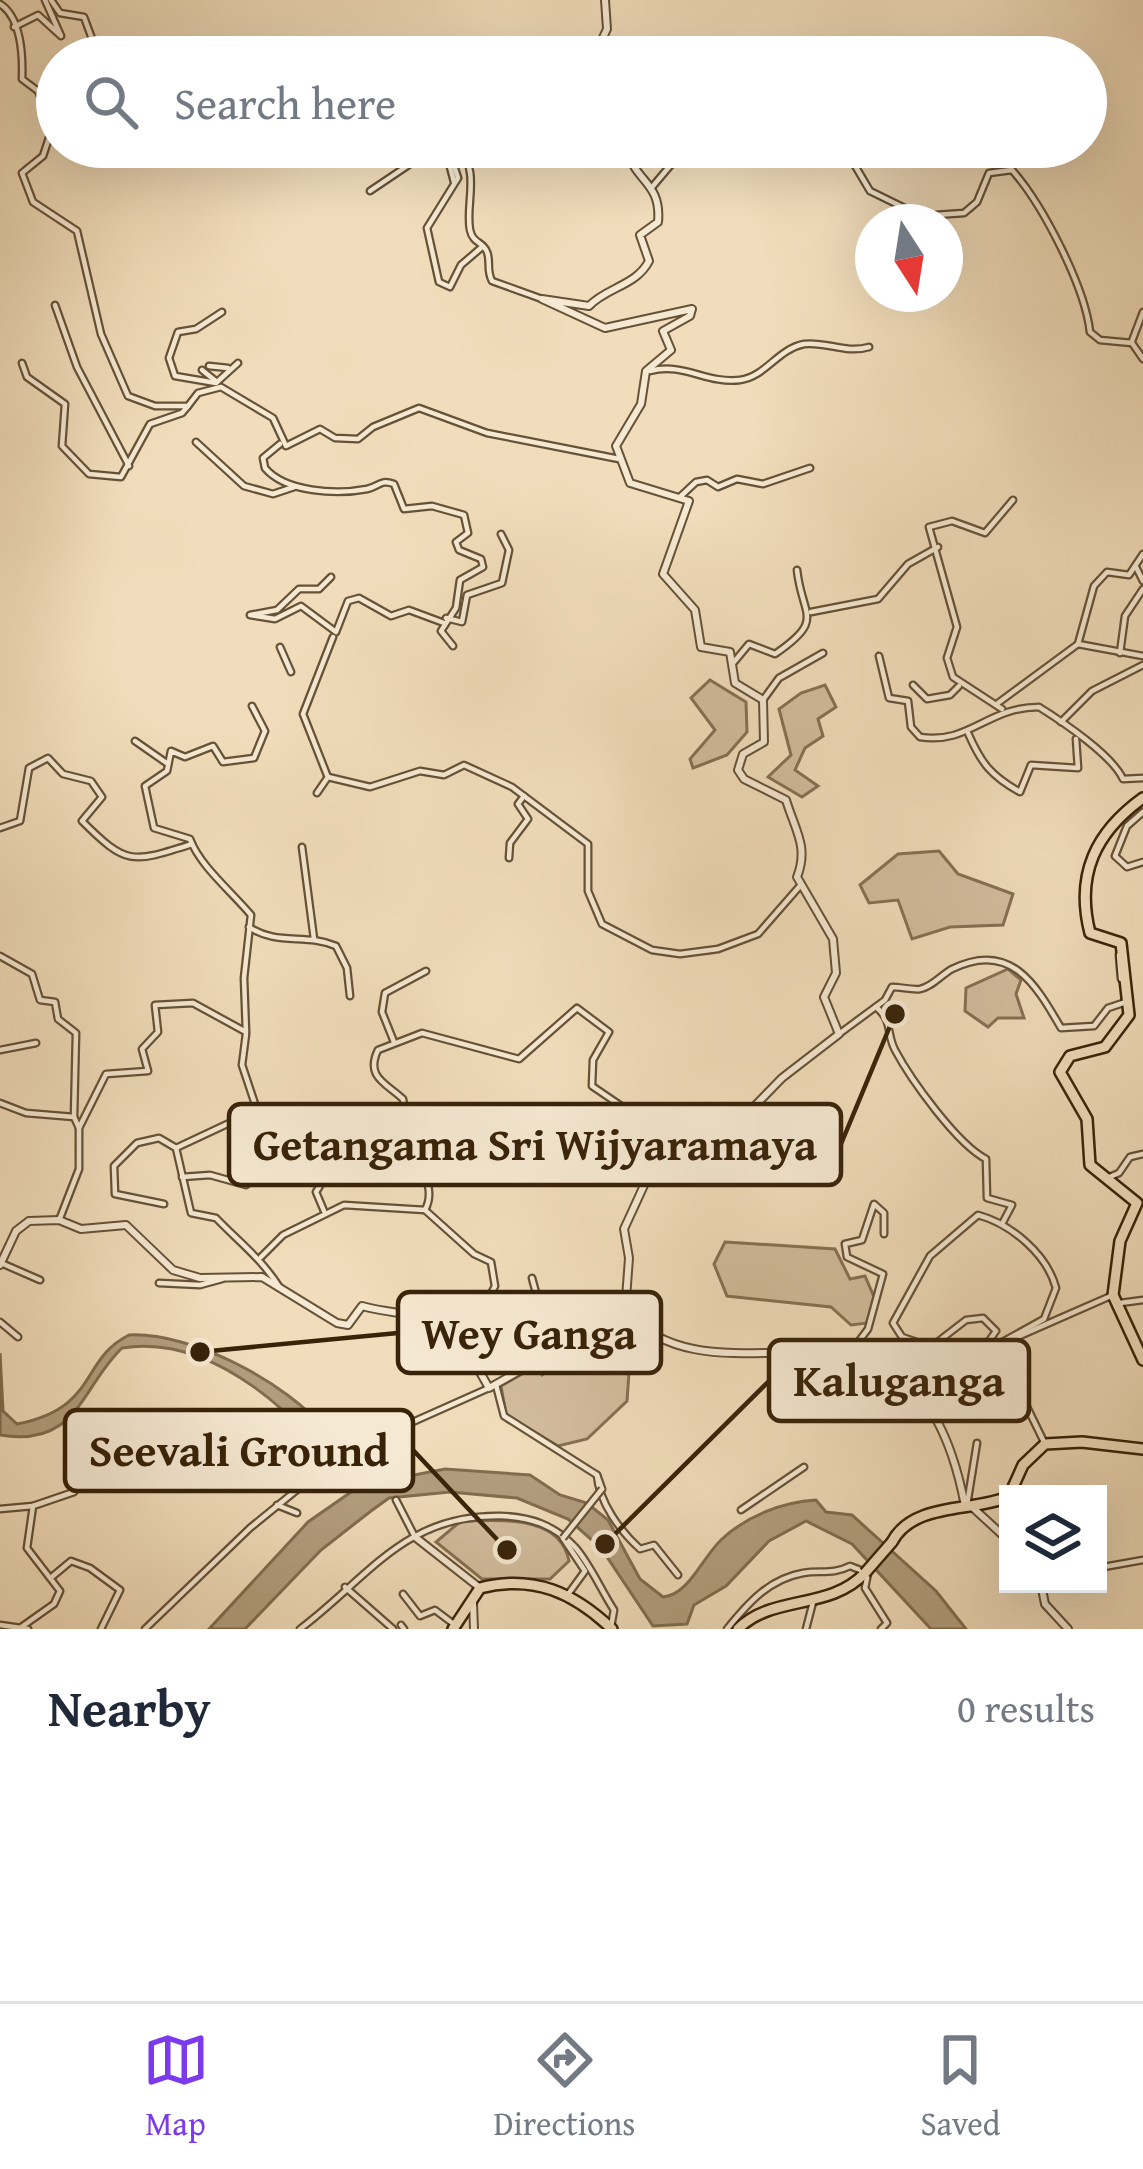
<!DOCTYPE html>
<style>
body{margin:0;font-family:"Gentium Book Plus",serif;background:#f2f2f3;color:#1f2937}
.controls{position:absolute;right:36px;bottom:36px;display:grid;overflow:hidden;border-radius:0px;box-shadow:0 12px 48px #0002}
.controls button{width:108px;height:108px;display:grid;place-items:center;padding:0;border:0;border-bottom:3px solid #e0e1e3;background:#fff;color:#1f2937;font:60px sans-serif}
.compass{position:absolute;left:855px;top:204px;width:108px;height:108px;border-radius:50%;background:#fff;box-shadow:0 12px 48px #0002;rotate:168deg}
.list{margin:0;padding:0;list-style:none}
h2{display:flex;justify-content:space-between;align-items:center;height:156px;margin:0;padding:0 48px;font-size:51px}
h2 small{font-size:39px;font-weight:400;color:#747a83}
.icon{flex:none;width:66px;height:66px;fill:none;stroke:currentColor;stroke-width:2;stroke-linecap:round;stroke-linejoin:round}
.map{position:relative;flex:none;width:1143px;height:1629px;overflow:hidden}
.search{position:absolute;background:#fff;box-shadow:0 12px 48px #0002;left:36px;right:36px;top:36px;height:132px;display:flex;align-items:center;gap:30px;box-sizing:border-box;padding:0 42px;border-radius:66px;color:#747a83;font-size:45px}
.sheet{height:372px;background:#fff}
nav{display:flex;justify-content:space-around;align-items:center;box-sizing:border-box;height:168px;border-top:3px solid #e0e1e3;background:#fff;font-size:33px;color:#747a83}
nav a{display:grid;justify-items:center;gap:6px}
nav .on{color:#7c3aed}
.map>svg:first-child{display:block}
.green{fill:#d2bd9d;stroke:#857053;stroke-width:3}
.water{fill:#b29e7e;stroke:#816d4f;stroke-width:3}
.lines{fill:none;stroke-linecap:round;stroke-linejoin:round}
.minor-casing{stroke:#665236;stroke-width:9}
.tertiary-casing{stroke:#665236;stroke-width:10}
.primary-casing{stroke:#382309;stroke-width:14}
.minor{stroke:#f6e9d3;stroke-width:4.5}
.tertiary{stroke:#f6e9d3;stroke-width:6}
.primary{stroke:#f1ddbb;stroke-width:9}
.minor-bridge-casing{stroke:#665236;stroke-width:9;stroke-linecap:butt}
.primary-bridge-casing{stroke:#382309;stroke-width:14;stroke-linecap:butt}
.minor-bridge{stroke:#f6e9d3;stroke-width:4.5}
.primary-bridge{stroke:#f1ddbb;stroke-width:9}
.leader{fill:none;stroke:#382309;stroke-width:4.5}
.callout-dot{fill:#382309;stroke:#f6e9d3;stroke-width:4.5}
.callout{fill:#f6e9d3;stroke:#382309;stroke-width:4.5}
.callout-label{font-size:45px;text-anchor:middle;font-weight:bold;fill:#382309}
</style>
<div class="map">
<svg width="1143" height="1629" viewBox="0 0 1143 1629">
<rect width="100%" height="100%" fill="#f1ddbb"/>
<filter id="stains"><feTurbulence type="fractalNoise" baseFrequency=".00167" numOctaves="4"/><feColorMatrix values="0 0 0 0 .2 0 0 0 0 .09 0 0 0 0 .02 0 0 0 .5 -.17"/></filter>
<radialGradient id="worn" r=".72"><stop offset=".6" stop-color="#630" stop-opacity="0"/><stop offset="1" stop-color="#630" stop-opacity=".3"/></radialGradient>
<g class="green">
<polygon points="710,680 746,702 747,732 727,755 693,768 690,759 715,730 691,698"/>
<polygon points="825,685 836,707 818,719 823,736 805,748 795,770 818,786 802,797 768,777 791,755 779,709 801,693"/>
<polygon points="939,851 958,874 1013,894 1003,925 950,927 912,939 898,900 869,903 860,885 898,854"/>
<polygon points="1008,969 1021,980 1016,994 1024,1018 998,1018 988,1027 965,1011 966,988"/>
<polygon points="725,1242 835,1249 850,1279 865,1276 874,1297 868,1323 851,1325 831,1307 727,1296 714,1264"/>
<polygon points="586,1344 594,1354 627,1352 630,1358 627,1401 587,1439 558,1446 506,1415 501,1386 536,1366 542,1375 555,1367 550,1357"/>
<path d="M461,1521c36,0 99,-8 108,40l-19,18h-68l-46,-37z"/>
</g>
<path class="water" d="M129,1335c63,-3 159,48 198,97 14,18 24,36 41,52l77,-15 85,6 30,20 27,8 21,17 32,59 23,18c26,-2 40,-41 59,-58 25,-23 60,-37 94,-39l10,12 26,3 84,76 30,38h-35l-79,-85 -46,-23 -37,20 -43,45 -32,19 -7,19 -34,2 -52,-78 -33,-29 -51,-21 -67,-6 -61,6 -18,13 -50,39 -76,79h-36l99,-107 43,-30c-44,-72 -137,-159 -229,-144 -41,39 -44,100 -122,87v-82l3,58 14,13c82,-16 62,-64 112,-89z"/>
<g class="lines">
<defs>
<g id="minor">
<polyline points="51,0 60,13 84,17 98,55"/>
<path d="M0,4c21,13 23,51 22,75l16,12 15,35 -10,30 -21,17 11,29 44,29 24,103 27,62 27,10h33l10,-13 23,-6 52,31 13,28 34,-17 15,9 23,1 15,-12 46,-19 68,25 132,26"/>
<polyline points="14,27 38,15 61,36 45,0"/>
<polyline points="448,147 458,178 427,228 439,282 450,287 461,265 482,247"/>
<path d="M458,147c23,24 7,57 12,83 3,14 13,11 17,22 4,10 -1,17 5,29l50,18"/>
<path d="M844,147l26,44 51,25 43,-3 13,-11 12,-29 23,-3c31,35 73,117 78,162l10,8 32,3"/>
<polyline points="653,186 686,147"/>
<polyline points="370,191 422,156 449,163 454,182"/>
<polyline points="55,305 77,367 129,466"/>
<polyline points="222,312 196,329 178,332 169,358 175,376 216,383 238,363"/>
<polyline points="1132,341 1143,312"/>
<polyline points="1132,343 1143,359"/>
<polyline points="22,363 27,377 65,404 62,446 89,474 121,477 150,424 182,413 188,406"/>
<polyline points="209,366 228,368"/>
<polyline points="202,370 217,382"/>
<path d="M650,371c34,-9 56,13 90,9 25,-3 38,-31 64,-36 22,-3 41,10 65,3"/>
<polyline points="196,442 244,486 273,494 294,487"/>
<path d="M280,444l-17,14 2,10c20,24 71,27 102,21 13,-3 13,-10 27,-5l10,25 28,-3 32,9 4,18 -12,9 3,8 22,9 2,8 -23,13 -4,28 -15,23 12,15"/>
<polyline points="681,496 696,482 707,480 718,487 737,479 763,484 810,468"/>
<polyline points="1136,567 1143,581"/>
<polyline points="331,577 319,589 299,589 277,610 250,615 275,619 301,606 336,632 348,601 359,598 391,616 409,610 444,623"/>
<polyline points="811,612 878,599 908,564 938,547"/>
<polyline points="446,618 462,622 467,595 502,583 509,550 501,534"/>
<polyline points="1078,644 1143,656"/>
<polyline points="280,647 291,672"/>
<polyline points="1120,653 1125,616 1143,589"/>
<path d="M879,656l10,42 19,3 3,26 9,10c49,8 67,-30 119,-30 24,15 73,48 84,72l20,-1"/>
<path d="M734,662l15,-18 26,10c51,-35 27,-37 22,-84"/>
<polyline points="913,685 927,699 950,695 959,686"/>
<polyline points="763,700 779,678 823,653"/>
<polyline points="998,703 1078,644 1094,586 1107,572 1129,575 1143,554"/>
<polyline points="1002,709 953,677 947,658 957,627 929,527 952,521 985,533 1013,500"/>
<polyline points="1061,722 1092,691 1143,665"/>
<path d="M968,733c13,30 23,43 52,59l11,-27 47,3 -2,-29"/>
<polyline points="135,741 168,764"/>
<polyline points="327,775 303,714 333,637"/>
<polyline points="317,793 328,777 370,787 420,771 444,775 464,765 512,787 588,844 588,891 602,924 652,950 680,954 718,949 758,934 799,887"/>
<polyline points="1143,812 1127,826 1115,856 1127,867 1143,862"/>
<path d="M0,828l20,-7 9,-53 19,-10 15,16 28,7 11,16 -20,24c45,45 50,42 110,23"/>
<polyline points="302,847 314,939"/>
<polyline points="509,858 510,843 528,819 518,804 524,796"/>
<path d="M249,927c28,19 57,6 87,19l11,22 3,28"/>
<polyline points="1119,955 1121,979"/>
<polyline points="0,956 32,974 40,1000 55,1002 58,1019 76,1033 74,1117 79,1128"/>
<path d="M876,1007c17,14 10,26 19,43 16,30 62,94 91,109l1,39 25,7 -10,19"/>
<path d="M246,1034l-4,31 15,45 -81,38 15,65 25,5c23,24 45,40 64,70"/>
<path d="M839,1034l46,-34 7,-13c9,0 19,3 28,2 12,-2 21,-14 32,-20 59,-29 84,16 109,59l33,-2 14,-18 18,-6"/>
<polyline points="394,1042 382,1012 385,993 426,971"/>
<polyline points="0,1050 36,1043"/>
<polyline points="0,1103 26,1113 74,1117"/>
<polyline points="313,1145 323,1152 326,1176 316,1192 324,1211"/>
<polyline points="182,1177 210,1175 246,1185 268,1168"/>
<polyline points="1105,1179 1119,1173 1130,1157 1143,1154"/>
<polyline points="164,1204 115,1194 114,1166 137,1143 159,1138 176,1148"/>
<path d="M425,1210c15,-27 -15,-59 -30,-81l11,-12 -3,-18c-17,-16 -38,-22 -25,-49l44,-17 97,26 58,-51 32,24 -16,28 -1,26 44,30 31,12 8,16"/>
<path d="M60,1218l19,-49v-41l27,-54 42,-3 -6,-22 16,-17 -3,-27 38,-2 53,29 -2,-54 7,-63c-20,-24 -51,-49 -61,-76l-36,-11 -9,-42 22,-15 4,-20 14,6 28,-11 10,16 31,-4 11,-27 -13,-25"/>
<polyline points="261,1257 283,1235 344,1205 425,1210 474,1254 491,1262 495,1286 470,1335"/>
<polyline points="1,1263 40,1280"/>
<polyline points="532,1278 542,1315 561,1348"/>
<polyline points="159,1283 200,1285 222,1279"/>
<polyline points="1120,1303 1143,1300"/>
<polyline points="0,1322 18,1337"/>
<polyline points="992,1348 1113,1295"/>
<polyline points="985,1356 991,1364 1009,1370 1045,1444"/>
<polyline points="847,1357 868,1329 883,1274 847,1257 845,1244 862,1240 874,1204 884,1213 884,1234"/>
<path d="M985,1358l-1,-10 12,-17 -13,-13 -17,2 -35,27 -29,-10 -9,-14 37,-67 48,-41c33,9 69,39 78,73l-12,31 -56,31"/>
<polyline points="496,1385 504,1416 597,1475 602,1489"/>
<polyline points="971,1401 1004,1368"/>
<polyline points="365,1441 383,1471"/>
<polyline points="91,1468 118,1481 137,1469 159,1480"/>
<path d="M597,1475c2,27 23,56 43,74l14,-4 24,30"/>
<polyline points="396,1500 415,1537"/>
<polyline points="277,1505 297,1513"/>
<polyline points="967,1505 977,1443"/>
<polyline points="0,1509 33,1506"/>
<polyline points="741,1510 804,1467"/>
<polyline points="563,1538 585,1571 569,1593"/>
<polyline points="1098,1568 1143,1560"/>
<polyline points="53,1576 71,1561 90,1568 120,1590 101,1629"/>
<polyline points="345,1587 393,1629"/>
<polyline points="403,1594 420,1616 435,1610 455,1625"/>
<polyline points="0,1625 28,1629"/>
<polyline points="401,1625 404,1629"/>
<polyline points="20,1628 54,1604 60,1591 27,1548 33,1506 74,1492 114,1427"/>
<polyline points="145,1629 250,1528 341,1454 489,1388"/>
<path d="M300,1629c69,-52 105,-115 201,-113 30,1 53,9 74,31 15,17 26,43 39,63l-3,17"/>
<path d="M727,1629c21,-26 42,-50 76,-56 18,-3 29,2 47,-7l18,7 -3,15 22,35 -6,6"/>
<polyline points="806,1629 813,1602"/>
</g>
<g id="tertiary">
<polyline points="594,57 607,29 605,0"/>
<path d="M0,1265l16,-34 13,-10 30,-1 22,9 45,-4 47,45 27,8 62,-1 75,46 11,2 14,-19c36,10 72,6 108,29l2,23 17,30 136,-76"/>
<path d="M625,1312l4,-54 -5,-29 22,-48 29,-37 67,-25 40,-41 57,-44 -15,-37 12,-24 -3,-34 -36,-62c12,-30 -2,-47 -11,-77l-42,-21 -6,-9 5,-16 21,-12 -1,-42 -28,-17 -5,-31 -29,-5 -6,-37 -32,-36 26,-73 -59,-18 -14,-37 25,-42 5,-33 25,-21 -8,-19 27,-15 2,-7 -87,19 -63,-29 47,7c18,-19 47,-20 60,-45l-9,-26 18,-13c4,-42 -27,-41 -30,-75"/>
<path d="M625,1312c104,110 290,-67 340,194"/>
<polyline points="971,1506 1008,1540"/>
<polyline points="415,1537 480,1588"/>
<polyline points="1041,1584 1045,1604 1068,1629"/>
<polyline points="473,1603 474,1629"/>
</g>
<g id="primary">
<path d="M1143,798c-47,34 -68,76 -53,135l31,10 8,72 -24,32 -35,9 -10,16 27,47 3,46 47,38 -17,38 -7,54 30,65"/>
<polyline points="1010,1494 1023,1465 1045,1444 1082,1442 1143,1449"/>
<path d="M892,1542c21,-40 80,-30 116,-45"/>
<path d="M453,1629l27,-41c54,-14 94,5 132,41"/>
<path d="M738,1629c35,-35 91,-18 127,-56"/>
</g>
</defs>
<use href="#minor" class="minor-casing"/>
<use href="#tertiary" class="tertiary-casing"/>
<use href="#primary" class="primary-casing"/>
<use href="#minor" class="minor"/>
<use href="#tertiary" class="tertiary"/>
<use href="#primary" class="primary"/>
<defs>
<polyline id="minor-bridge" points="563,1538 602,1489"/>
<polyline id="primary-bridge" points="865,1573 892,1542"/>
</defs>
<use href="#minor-bridge" class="minor-bridge-casing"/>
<use href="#primary-bridge" class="primary-bridge-casing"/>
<use href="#minor-bridge" class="minor-bridge"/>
<use href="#primary-bridge" class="primary-bridge"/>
</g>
<path class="leader" d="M895 1014L841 1144M200 1352L398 1333M605 1544L769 1381M507 1550L413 1450"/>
<g class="callout-dot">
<circle cx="895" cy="1014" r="12"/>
<circle cx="200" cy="1352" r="12"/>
<circle cx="605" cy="1544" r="12"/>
<circle cx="507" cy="1550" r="12"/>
</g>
<g class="callout">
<rect x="229" y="1104" width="612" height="81" rx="12"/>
<rect x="398" y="1292" width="263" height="81" rx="12"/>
<rect x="769" y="1340" width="260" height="81" rx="12"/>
<rect x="65" y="1410" width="348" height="81" rx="12"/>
</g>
<g class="callout-label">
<text x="535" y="1160">Getangama Sri Wijyaramaya</text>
<text x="529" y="1349">Wey Ganga</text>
<text x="899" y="1396">Kaluganga</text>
<text x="239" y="1466">Seevali Ground</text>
</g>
<rect width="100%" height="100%" filter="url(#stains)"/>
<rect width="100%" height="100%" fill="url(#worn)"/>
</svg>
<div class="controls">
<button><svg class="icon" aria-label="layers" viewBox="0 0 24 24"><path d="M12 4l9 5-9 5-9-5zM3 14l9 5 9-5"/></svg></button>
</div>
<svg class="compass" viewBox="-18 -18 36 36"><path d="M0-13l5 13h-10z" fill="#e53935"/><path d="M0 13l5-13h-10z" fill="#747a83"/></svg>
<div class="search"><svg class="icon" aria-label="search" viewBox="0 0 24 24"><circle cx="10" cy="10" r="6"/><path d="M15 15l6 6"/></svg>Search here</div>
</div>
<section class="sheet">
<h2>Nearby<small>0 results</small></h2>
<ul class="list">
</ul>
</section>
<nav>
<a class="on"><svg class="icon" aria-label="map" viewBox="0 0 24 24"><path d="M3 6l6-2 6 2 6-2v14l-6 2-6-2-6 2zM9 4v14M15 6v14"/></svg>Map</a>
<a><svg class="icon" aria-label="directions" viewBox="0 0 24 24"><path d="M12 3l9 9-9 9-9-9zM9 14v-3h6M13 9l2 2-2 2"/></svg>Directions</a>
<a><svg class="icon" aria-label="saved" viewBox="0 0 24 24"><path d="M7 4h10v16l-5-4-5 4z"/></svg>Saved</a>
</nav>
